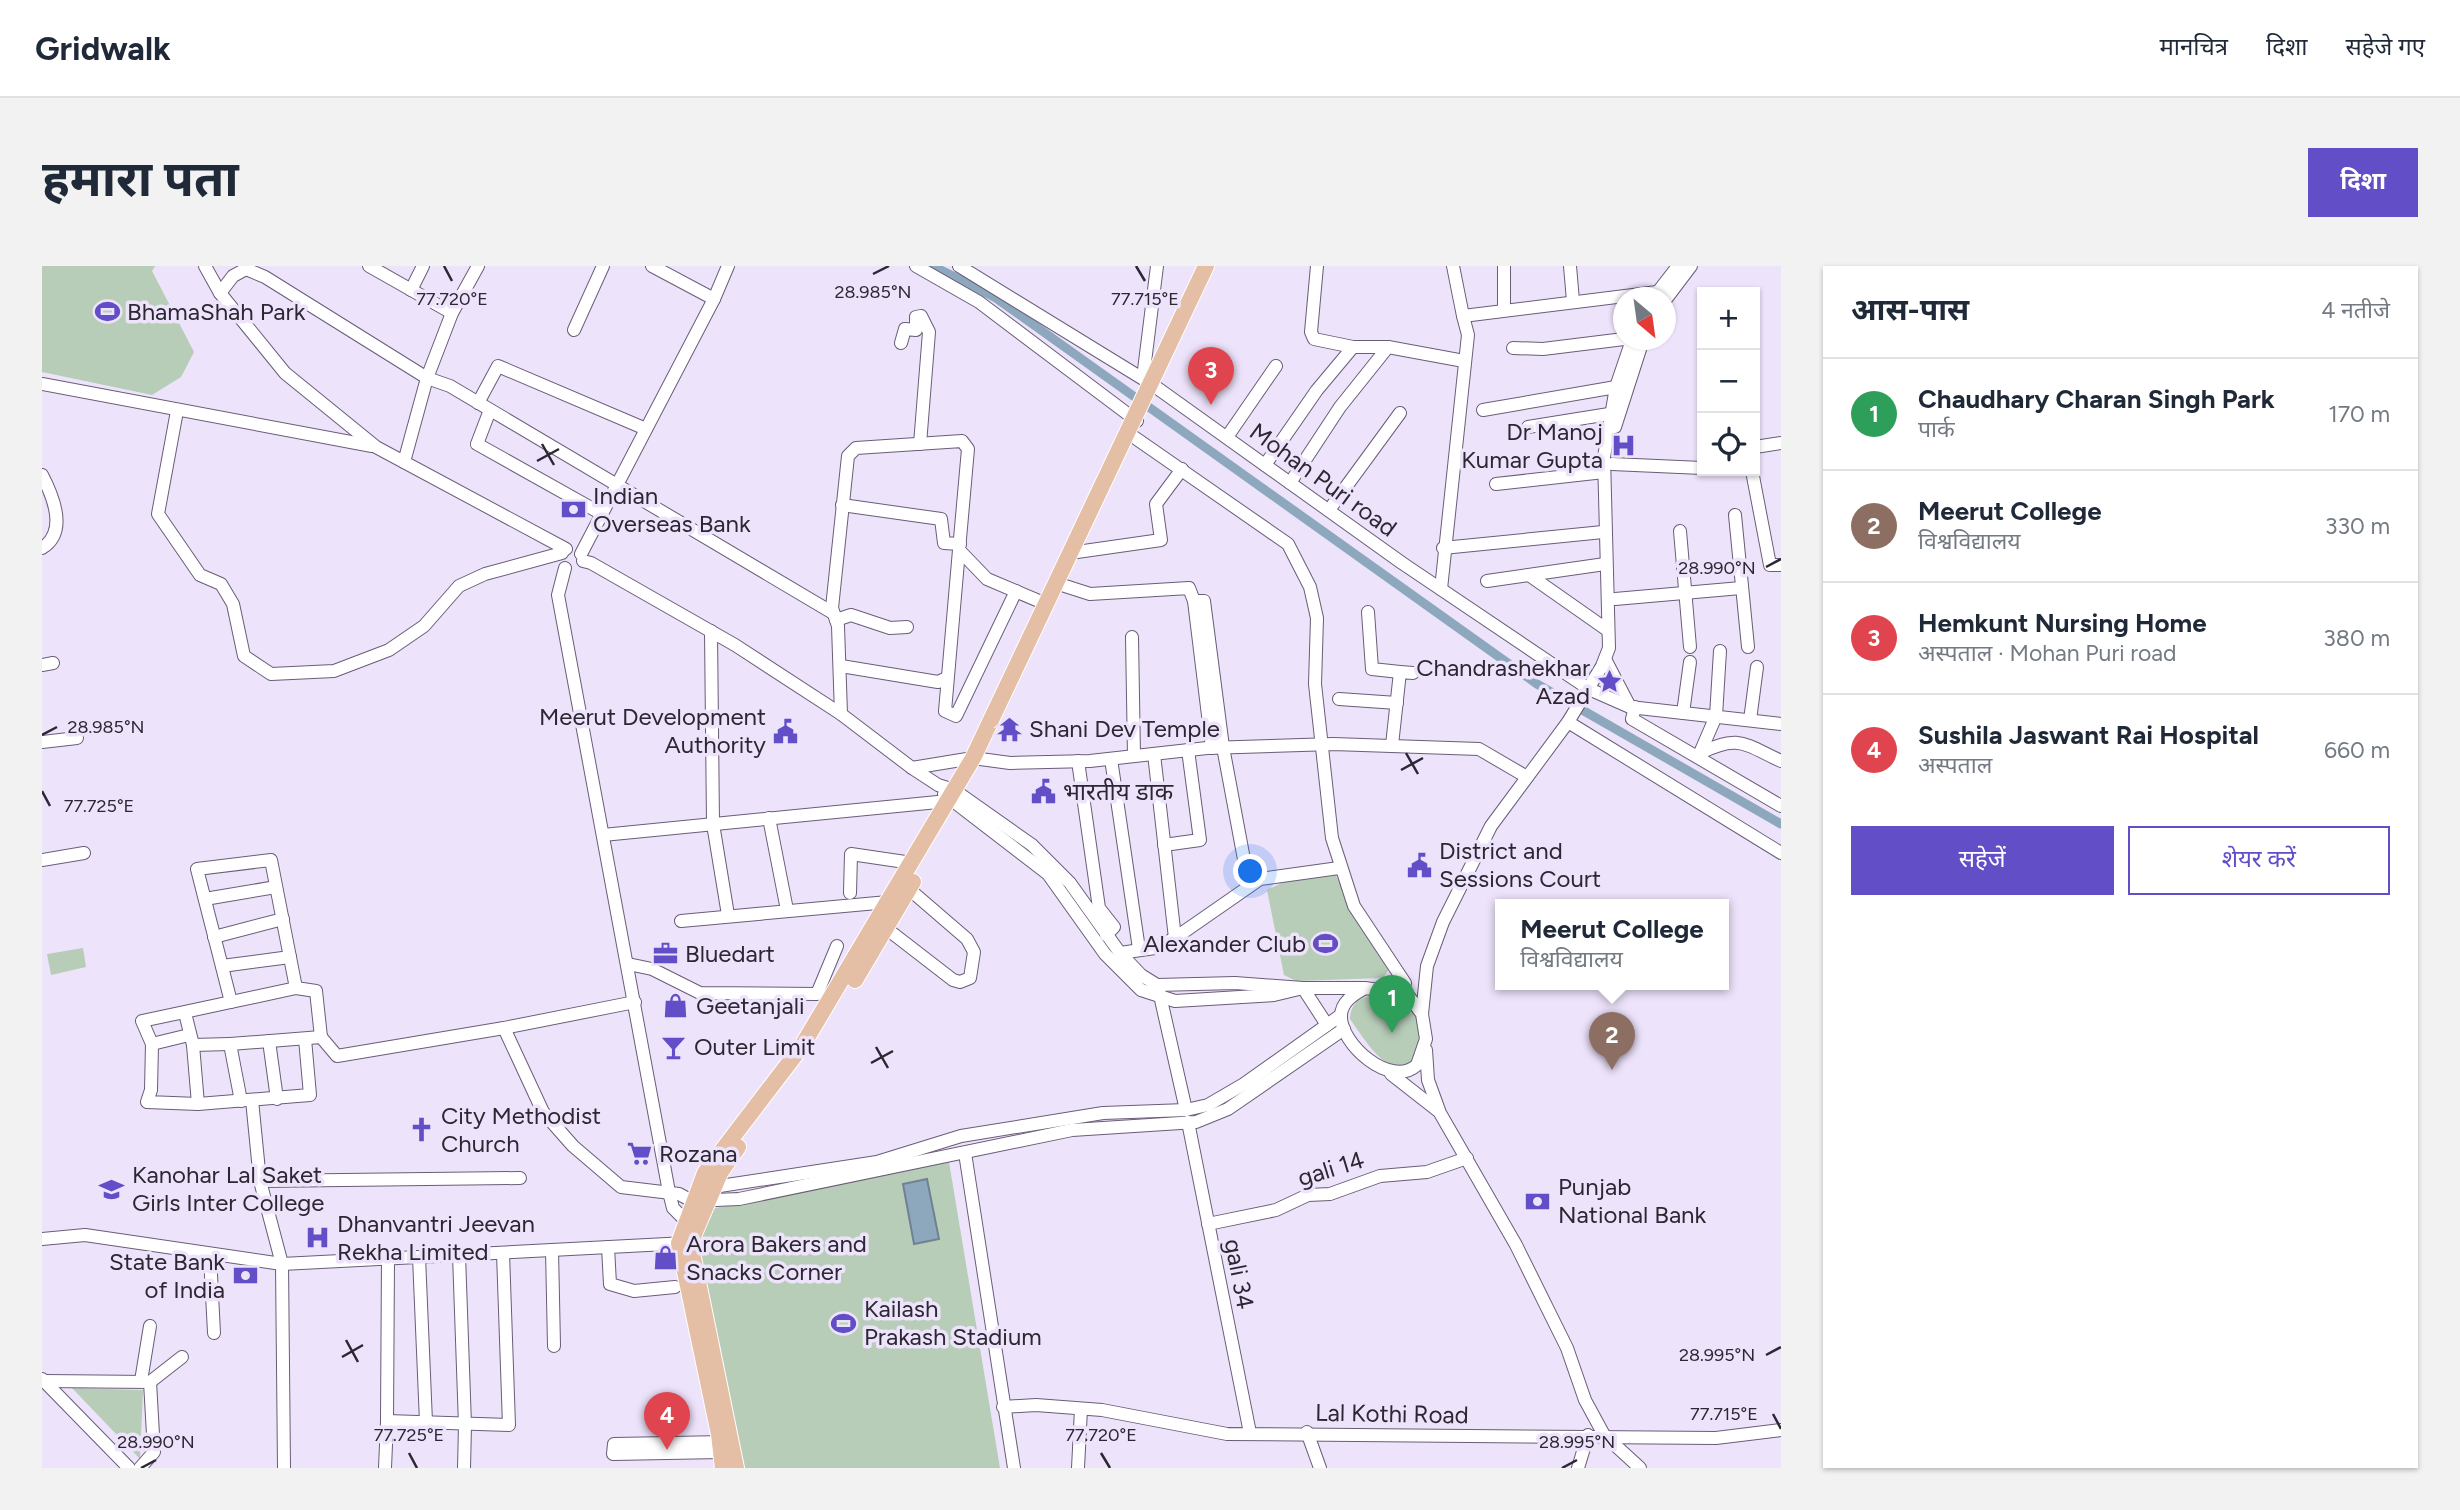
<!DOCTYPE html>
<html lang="hi">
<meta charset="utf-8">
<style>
body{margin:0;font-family:Figtree,"Noto Sans Devanagari",sans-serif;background:#f2f2f3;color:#1f2937}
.controls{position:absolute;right:21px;top:21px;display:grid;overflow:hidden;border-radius:0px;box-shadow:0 2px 5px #0004}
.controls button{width:63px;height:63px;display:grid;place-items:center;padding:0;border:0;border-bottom:2px solid #e0e1e3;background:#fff;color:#1f2937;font:35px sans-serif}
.compass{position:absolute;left:1571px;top:21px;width:63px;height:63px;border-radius:50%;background:#fff;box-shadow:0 2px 5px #0004;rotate:151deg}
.you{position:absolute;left:1209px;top:606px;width:24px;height:24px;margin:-18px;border:5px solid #fff;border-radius:50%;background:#1a73e8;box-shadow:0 0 0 10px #1a73e833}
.badge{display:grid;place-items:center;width:46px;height:46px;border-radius:50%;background:#624ec7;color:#fff;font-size:23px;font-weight:700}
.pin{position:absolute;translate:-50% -58px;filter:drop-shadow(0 2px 4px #0008)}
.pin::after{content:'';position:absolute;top:37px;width:24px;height:21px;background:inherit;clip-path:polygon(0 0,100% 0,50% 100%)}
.popup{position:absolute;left:1453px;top:633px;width:234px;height:91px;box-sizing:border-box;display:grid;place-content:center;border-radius:0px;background:#fff;filter:drop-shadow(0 2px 5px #0005);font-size:23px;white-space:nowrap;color:#747a83}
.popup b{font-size:26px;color:#1f2937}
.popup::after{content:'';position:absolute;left:50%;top:100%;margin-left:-14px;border:14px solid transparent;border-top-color:#fff}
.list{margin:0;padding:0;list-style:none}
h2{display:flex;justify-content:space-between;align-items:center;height:91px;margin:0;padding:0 28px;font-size:30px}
h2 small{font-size:23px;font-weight:400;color:#747a83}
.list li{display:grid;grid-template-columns:46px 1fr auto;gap:21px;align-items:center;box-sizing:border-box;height:112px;padding:0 28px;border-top:2px solid #e0e1e3}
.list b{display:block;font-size:26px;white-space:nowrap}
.list p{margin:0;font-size:23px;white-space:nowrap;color:#747a83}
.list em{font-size:23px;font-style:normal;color:#747a83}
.actions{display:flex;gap:14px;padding:21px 28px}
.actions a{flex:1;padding:16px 0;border:2px solid #624ec7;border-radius:0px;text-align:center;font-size:24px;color:#624ec7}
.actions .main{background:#624ec7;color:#fff}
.icon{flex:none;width:38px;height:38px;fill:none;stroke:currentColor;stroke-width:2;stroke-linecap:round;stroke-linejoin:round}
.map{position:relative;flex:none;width:1739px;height:1202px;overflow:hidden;border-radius:0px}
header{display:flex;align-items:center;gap:42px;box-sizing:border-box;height:98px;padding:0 35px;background:#fff;border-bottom:2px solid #e0e1e3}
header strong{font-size:33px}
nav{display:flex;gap:38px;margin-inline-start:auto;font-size:24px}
.intro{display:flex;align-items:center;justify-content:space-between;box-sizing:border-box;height:168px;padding:0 42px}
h1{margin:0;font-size:49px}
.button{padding:18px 32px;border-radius:0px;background:#624ec7;color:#fff;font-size:24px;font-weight:700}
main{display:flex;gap:42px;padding:0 42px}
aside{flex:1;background:#fff;border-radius:0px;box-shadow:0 2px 5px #0004}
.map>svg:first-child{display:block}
.green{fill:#b7cdb8}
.water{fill:#8da7bd;stroke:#708193;stroke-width:2}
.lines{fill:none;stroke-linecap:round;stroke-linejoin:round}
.canal{stroke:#8da7bd;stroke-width:9}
.minor-casing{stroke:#695d77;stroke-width:14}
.major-casing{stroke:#fff;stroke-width:18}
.minor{stroke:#fff;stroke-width:12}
.major{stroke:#e5bea6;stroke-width:16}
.ticks{fill:none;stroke:#2c2732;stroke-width:2.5}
.labels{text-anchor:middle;stroke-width:7;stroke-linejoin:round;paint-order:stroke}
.poi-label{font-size:24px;fill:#2c2732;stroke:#ede3fb;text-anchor:start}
.street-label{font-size:24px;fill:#2c2732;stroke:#ede3fb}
.ticks-label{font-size:18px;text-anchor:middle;fill:#2c2732;stroke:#ede3fb;stroke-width:7;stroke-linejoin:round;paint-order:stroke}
</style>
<header>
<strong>Gridwalk</strong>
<nav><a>मानचित्र</a><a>दिशा</a><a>सहेजे गए</a></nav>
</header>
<div class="intro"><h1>हमारा पता</h1><a class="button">दिशा</a></div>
<main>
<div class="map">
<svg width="1739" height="1202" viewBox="0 0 1739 1202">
<rect width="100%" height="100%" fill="#ede3fb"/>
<g class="green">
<polygon points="0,0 113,0 110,5 152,86 139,111 110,129 0,106"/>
<polygon points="1293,608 1317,655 1348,702 1341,712 1254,715 1242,709 1225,624 1246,614"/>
<polygon points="41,682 44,701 9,709 5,688"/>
<path d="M1336,729h24c5,7 12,15 16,23 8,18 -2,60 -29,46 -15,-8 -29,-31 -39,-45 1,-18 12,-23 28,-24z"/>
<polygon points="907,896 958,1202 702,1202 652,981 656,960 673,942"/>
<polygon points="30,1122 101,1124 98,1193"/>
</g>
<polygon class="water" points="885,913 897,973 872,978 861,918"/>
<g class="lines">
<polyline class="canal" points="891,0 954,32 1495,418 1739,558"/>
<defs>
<g id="minor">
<polyline points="163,0 178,27 243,107 334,181 524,283"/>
<polyline points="327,0 410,47"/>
<polyline points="874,0 937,36 1095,155"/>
<polyline points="917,0 1111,119 1360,297 1547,423 1588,441 1739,458"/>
<polyline points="1275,0 1269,66 1272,73 1311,81"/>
<polyline points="1411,0 1421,50 1615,26"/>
<polyline points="1528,0 1531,35"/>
<polyline points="369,24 381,0"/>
<polyline points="178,27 191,10 204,3 223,11 385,112 408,120 791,347"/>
<polyline points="1612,31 1636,0"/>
<polyline points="672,33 686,0"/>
<polyline points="1624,33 1649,0"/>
<polyline points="1462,44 1462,0"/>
<polyline points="532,64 561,0"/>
<polyline points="859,77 863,63 874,64 874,51 879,50 887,66 878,178"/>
<polyline points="1471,82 1501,83 1582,73"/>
<polyline points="1101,112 1115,0"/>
<polyline points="0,118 330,180"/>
<polyline points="436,137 456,100 604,163"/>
<polyline points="448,144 435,178 560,248"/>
<polyline points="1441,144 1574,121"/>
<polyline points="135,145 116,248 158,309 179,318 191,338 202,390 229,408 292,405 347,384 382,360 417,320 443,308 520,287"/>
<polyline points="1486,161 1567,148"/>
<polyline points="1573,161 1601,74"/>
<polyline points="1089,169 1246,278 1268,321 1275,352 1273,418 1290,572 1312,640 1363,717"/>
<polyline points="1185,171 1234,100"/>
<polyline points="1713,181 1739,177"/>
<polyline points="362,196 385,112 410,47 436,0"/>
<polyline points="1570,198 1660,202"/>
<polyline points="1223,199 1275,124 1311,81 1346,81 1422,95"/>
<polyline points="1710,205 1728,299 1739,299"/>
<path d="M0,209c11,21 26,57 0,73"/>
<polyline points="1248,217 1298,141 1346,81"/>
<polyline points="1454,218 1562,206"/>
<polyline points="800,239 899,253 902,277 918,278"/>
<polyline points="1287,244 1358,147"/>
<polyline points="1693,249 1706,381"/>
<polyline points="1638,265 1648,381"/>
<polyline points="1401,282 1561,266"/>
<polyline points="917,284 903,445 914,450 974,325"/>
<polyline points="1035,286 1119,274 1114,238 1140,203"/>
<polyline points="539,288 672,33 610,0"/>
<polyline points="541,295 549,297 693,379 799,448 870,502 896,519 912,524 990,579 1028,617 1078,687 1099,709 1115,719 1193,717 1261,722 1322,722"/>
<polyline points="523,302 516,329 627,926 631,942 645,956"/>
<polyline points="1487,309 1564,363"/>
<polyline points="1445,315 1563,298"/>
<polyline points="1020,319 1048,328 1147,322 1152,335"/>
<polyline points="1399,323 1426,69 1421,50"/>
<polyline points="1573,333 1699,322"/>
<polyline points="1326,346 1330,403 1358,406"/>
<polyline points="794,354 809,349 848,362 865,361"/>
<polyline points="669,365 671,558 686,649"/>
<polyline points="1090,371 1092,490"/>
<polyline points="1563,393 1588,441"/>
<polyline points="0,399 11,397"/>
<polyline points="799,400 896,416 905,412"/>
<polyline points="1297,433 1355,437"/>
<polyline points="1593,441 1590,453 1739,540"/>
<polyline points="1641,447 1648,396"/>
<polyline points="799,448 796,360 790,342 806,190 814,182 920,175 926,183 917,284 945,313 1004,338"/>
<polyline points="1708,454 1715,401"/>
<polyline points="1526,456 1739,587"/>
<polyline points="0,476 35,472"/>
<polyline points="1350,479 1358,406 1371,407"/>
<polyline points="1170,482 1152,335 1162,335 1181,481 1207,620"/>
<polyline points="1658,487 1674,450 1678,385"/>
<path d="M1658,487c39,-19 44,-9 81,8"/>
<polyline points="1112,488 1133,672"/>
<polyline points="1069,493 1097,683"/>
<polyline points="1036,495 1057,642 1072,661 1064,669"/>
<polyline points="870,502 931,492 968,497 1048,495 1165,482 1291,478 1437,483 1485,511"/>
<polyline points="902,528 1006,608 1063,688 1099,724 1133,735 1232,729 1261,722 1285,759"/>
<polyline points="727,552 745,644"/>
<polyline points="561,569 906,535"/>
<polyline points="1122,579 1158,574 1146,484"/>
<polyline points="0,594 42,587"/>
<polyline points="808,627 809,588 870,597"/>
<polyline points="163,633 234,621"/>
<polyline points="639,655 846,636"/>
<polyline points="845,663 911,714 918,716 928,712 932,686 925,673 867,623"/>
<polyline points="172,671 241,653"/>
<polyline points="1078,687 1113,682 1133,672 1218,613 1297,602"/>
<polyline points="586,698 610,703 658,727 775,728 795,680"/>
<polyline points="180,700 248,691"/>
<polyline points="254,722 189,736 155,603 229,594 254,722 274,725 279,771"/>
<polyline points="1117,725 1144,844"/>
<polyline points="143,747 151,779 188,778"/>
<path d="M1380,748l-15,-20 -42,-6c-11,6 -24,14 -24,28 -1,27 49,73 76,49l9,-26 -4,-25 5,-48 16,-44 48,-96 77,-104 34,-56 7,-18 -5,-191 12,-70 16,-47"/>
<polyline points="462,762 593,736"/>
<polyline points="147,769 110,778 109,824 105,836 156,838 268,829 263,773"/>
<polyline points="227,775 235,833"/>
<polyline points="110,778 100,755 189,736"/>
<polyline points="151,779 156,838"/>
<polyline points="1384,784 1386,814 1398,847 1474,979 1525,1082 1543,1134 1562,1169 1598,1202"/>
<polyline points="1349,808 1395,844"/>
<polyline points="210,834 218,915 240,998 242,1202"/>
<polyline points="199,835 188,778 279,771 295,790 462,762 501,846 531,880 579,921 637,928 650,935 697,933 1030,864 1154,856 1186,843 1302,763"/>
<polyline points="1146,856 1208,1167"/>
<polyline points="923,887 972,1202"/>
<polyline points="218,915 478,912"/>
<polyline points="665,922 835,896 919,870 1061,847 1144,844 1166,839 1202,818 1299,749"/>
<polyline points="1166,958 1234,944 1266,929 1288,928 1338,910 1385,906 1425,892"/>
<polyline points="0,973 43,969 240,998 644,977"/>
<polyline points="566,981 568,1018 592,1025 633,1021"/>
<polyline points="510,984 512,1080"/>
<polyline points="168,989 172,1067"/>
<polyline points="417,989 423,1159 422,1202"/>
<polyline points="377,991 384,1156"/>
<polyline points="346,993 345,1155 467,1159 461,987"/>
<polyline points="0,1113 87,1202"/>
<polyline points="2,1115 108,1116 112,1186 98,1202"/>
<polyline points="99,1115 108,1060"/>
<polyline points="108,1116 140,1091"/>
<polyline points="961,1141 994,1139 1060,1144 1185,1168 1674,1172 1739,1164"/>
<polyline points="1265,1166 1278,1202"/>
<polyline points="679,1186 571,1188 572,1178 684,1176"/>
<polyline points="343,1202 345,1155"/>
<polyline points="1036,1202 1039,1143"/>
<polyline points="1536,1202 1546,1169"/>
</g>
<g id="major">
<polyline points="813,714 871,616"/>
<polyline points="681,1202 677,1168 637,977 663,907 760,780 931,492 1164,0"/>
<polyline points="694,1202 648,977 678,907 696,881"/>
</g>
</defs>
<use href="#minor" class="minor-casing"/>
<use href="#major" class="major-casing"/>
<use href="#minor" class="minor"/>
<use href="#major" class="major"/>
</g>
<path class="ticks" d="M402,0l8,15M1094,0l9,15M831,8l16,-8M500,178l12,21M495,195l22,-12M1724,301l15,-8M0,469l15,-8M1364,487l12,21M1359,504l22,-12M0,525l8,15M834,781l12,21M829,797l22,-12M304,1074l12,22M1724,1089l15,-8M300,1091l21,-12M1731,1148l8,15M367,1187l8,15M1059,1187l9,15M99,1202l15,-8M1520,1202l15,-8"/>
<defs>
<symbol id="stadium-bare" viewBox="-9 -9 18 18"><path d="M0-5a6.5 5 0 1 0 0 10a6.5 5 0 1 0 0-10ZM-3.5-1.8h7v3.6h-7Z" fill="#624ec7" stroke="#ede3fb" stroke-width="2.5" paint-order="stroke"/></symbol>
<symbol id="hospital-bare" viewBox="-9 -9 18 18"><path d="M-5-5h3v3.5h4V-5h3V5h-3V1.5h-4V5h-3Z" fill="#624ec7" stroke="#ede3fb" stroke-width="2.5" paint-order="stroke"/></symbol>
<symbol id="bank-bare" viewBox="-9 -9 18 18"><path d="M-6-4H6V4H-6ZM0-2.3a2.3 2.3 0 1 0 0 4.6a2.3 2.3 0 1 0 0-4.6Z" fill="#624ec7" stroke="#ede3fb" stroke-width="2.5" paint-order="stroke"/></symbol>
<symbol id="sight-bare" viewBox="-9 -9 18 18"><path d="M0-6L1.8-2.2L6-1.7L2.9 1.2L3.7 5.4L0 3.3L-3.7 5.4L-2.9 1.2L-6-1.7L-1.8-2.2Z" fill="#624ec7" stroke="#ede3fb" stroke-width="2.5" paint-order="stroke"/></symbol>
<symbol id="temple-bare" viewBox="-9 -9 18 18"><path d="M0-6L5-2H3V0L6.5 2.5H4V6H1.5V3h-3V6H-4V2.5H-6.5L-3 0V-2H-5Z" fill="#624ec7" stroke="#ede3fb" stroke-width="2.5" paint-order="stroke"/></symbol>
<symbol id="civic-bare" viewBox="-9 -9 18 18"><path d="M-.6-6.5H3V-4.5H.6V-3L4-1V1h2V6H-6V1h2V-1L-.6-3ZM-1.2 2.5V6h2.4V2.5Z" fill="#624ec7" stroke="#ede3fb" stroke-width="2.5" paint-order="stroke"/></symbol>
<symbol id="office-bare" viewBox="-9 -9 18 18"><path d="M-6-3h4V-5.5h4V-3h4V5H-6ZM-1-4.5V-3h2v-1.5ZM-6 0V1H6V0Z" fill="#624ec7" stroke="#ede3fb" stroke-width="2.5" paint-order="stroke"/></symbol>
<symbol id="shop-bare" viewBox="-9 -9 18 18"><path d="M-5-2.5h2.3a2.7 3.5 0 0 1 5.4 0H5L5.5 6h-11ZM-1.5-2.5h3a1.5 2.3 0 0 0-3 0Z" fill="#624ec7" stroke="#ede3fb" stroke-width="2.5" paint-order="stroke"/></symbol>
<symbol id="bar-bare" viewBox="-9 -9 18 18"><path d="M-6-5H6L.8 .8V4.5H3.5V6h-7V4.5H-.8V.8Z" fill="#624ec7" stroke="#ede3fb" stroke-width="2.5" paint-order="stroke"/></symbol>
<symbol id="church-bare" viewBox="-9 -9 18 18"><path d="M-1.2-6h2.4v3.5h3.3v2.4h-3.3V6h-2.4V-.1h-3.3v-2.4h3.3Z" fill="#624ec7" stroke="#ede3fb" stroke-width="2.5" paint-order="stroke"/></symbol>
<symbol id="supermarket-bare" viewBox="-9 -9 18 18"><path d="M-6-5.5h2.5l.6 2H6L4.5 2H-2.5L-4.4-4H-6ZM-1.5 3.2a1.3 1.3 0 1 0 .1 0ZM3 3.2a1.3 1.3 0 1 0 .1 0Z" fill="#624ec7" stroke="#ede3fb" stroke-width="2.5" paint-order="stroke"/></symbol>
<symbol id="school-bare" viewBox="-9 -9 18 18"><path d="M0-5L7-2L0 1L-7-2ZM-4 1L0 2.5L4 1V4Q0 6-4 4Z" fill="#624ec7" stroke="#ede3fb" stroke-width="2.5" paint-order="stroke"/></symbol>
</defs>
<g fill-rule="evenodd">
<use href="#stadium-bare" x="48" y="28" width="35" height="35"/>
<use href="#hospital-bare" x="1564" y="162" width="35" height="35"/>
<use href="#bank-bare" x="514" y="226" width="35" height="35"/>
<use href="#sight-bare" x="1550" y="398" width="35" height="35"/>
<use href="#temple-bare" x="950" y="446" width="35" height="35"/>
<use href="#civic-bare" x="726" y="448" width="35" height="35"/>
<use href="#civic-bare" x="984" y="508" width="35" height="35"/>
<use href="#civic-bare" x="1360" y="582" width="35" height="35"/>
<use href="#stadium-bare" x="1266" y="660" width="35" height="35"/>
<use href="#office-bare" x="606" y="670" width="35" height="35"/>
<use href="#shop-bare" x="616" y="722" width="35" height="35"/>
<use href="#bar-bare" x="614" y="764" width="35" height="35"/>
<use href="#church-bare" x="362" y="846" width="35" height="35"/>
<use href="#supermarket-bare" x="580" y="870" width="35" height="35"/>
<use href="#school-bare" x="52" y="906" width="35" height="35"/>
<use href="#bank-bare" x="1478" y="918" width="35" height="35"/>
<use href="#hospital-bare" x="258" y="954" width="35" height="35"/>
<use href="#shop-bare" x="606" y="974" width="35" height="35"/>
<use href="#bank-bare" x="186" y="992" width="35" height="35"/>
<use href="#stadium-bare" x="784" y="1040" width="35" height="35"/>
</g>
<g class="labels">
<g class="poi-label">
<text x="85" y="54">BhamaShah Park</text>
<text x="1561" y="174" text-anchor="end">Dr Manoj<tspan x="1561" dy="28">Kumar Gupta</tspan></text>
<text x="551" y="238">Indian<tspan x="551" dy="28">Overseas Bank</tspan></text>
<text x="1548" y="410" text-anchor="end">Chandrashekhar<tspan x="1548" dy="28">Azad</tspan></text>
<text x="724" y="459" text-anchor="end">Meerut Development<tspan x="724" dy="28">Authority</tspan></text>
<text x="987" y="471">Shani Dev Temple</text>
<text x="1021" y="534">भारतीय डाक</text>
<text x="1397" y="593">District and<tspan x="1397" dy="28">Sessions Court</tspan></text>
<text x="1264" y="686" text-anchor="end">Alexander Club</text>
<text x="643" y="696">Bluedart</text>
<text x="654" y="748">Geetanjali</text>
<text x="652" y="789">Outer Limit</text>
<text x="399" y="858">City Methodist<tspan x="399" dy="28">Church</tspan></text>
<text x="617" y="896">Rozana</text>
<text x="90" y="917">Kanohar Lal Saket<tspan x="90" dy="28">Girls Inter College</tspan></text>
<text x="1516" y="929">Punjab<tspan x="1516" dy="28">National Bank</tspan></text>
<text x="295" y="966">Dhanvantri Jeevan<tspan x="295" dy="28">Rekha Limited</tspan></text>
<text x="644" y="986">Arora Bakers and<tspan x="644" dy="28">Snacks Corner</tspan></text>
<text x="183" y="1004" text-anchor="end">State Bank<tspan x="183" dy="28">of India</tspan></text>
<text x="822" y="1051">Kailash<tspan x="822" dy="28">Prakash Stadium</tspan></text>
</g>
<g class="street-label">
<text transform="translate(1281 214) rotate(36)" y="8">Mohan Puri road</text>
<text transform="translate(1289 903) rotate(-17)" y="8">gali 14</text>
<text transform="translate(1197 1008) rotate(79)" y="8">gali 34</text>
<text transform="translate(1350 1148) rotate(1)" y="8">Lal Kothi Road</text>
</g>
</g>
<g class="ticks-label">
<text x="831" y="32">28.985°N</text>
<text x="410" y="39">77.720°E</text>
<text x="1103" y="39">77.715°E</text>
<text x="1675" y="308">28.990°N</text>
<text x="64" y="467">28.985°N</text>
<text x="57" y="546">77.725°E</text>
<text x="1675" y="1095">28.995°N</text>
<text x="1682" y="1154">77.715°E</text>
<text x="367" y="1175">77.725°E</text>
<text x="1059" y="1175">77.720°E</text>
<text x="114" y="1182">28.990°N</text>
<text x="1535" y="1182">28.995°N</text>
</g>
</svg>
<div class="controls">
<button>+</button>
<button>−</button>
<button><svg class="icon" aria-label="locate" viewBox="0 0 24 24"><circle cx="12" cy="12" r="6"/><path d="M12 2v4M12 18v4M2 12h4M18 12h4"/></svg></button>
</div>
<svg class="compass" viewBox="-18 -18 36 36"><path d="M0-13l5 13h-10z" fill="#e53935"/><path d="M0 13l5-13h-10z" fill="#747a83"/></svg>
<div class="you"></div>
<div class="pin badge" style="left:1350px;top:767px;background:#2e9e5b">1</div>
<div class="pin badge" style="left:1570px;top:804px;background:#8d6e63">2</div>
<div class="popup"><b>Meerut College</b>विश्वविद्यालय</div>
<div class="pin badge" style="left:1169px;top:139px;background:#e0444e">3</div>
<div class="pin badge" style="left:625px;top:1184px;background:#e0444e">4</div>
</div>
<aside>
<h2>आस-पास<small>4 नतीजे</small></h2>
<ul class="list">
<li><span class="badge" style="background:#2e9e5b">1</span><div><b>Chaudhary Charan Singh Park</b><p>पार्क</p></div><em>170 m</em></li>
<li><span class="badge" style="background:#8d6e63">2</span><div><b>Meerut College</b><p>विश्वविद्यालय</p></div><em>330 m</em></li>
<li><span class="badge" style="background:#e0444e">3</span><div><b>Hemkunt Nursing Home</b><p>अस्पताल · Mohan Puri road</p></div><em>380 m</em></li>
<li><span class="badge" style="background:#e0444e">4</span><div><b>Sushila Jaswant Rai Hospital</b><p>अस्पताल</p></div><em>660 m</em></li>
</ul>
<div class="actions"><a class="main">सहेजें</a><a>शेयर करें</a></div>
</aside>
</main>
